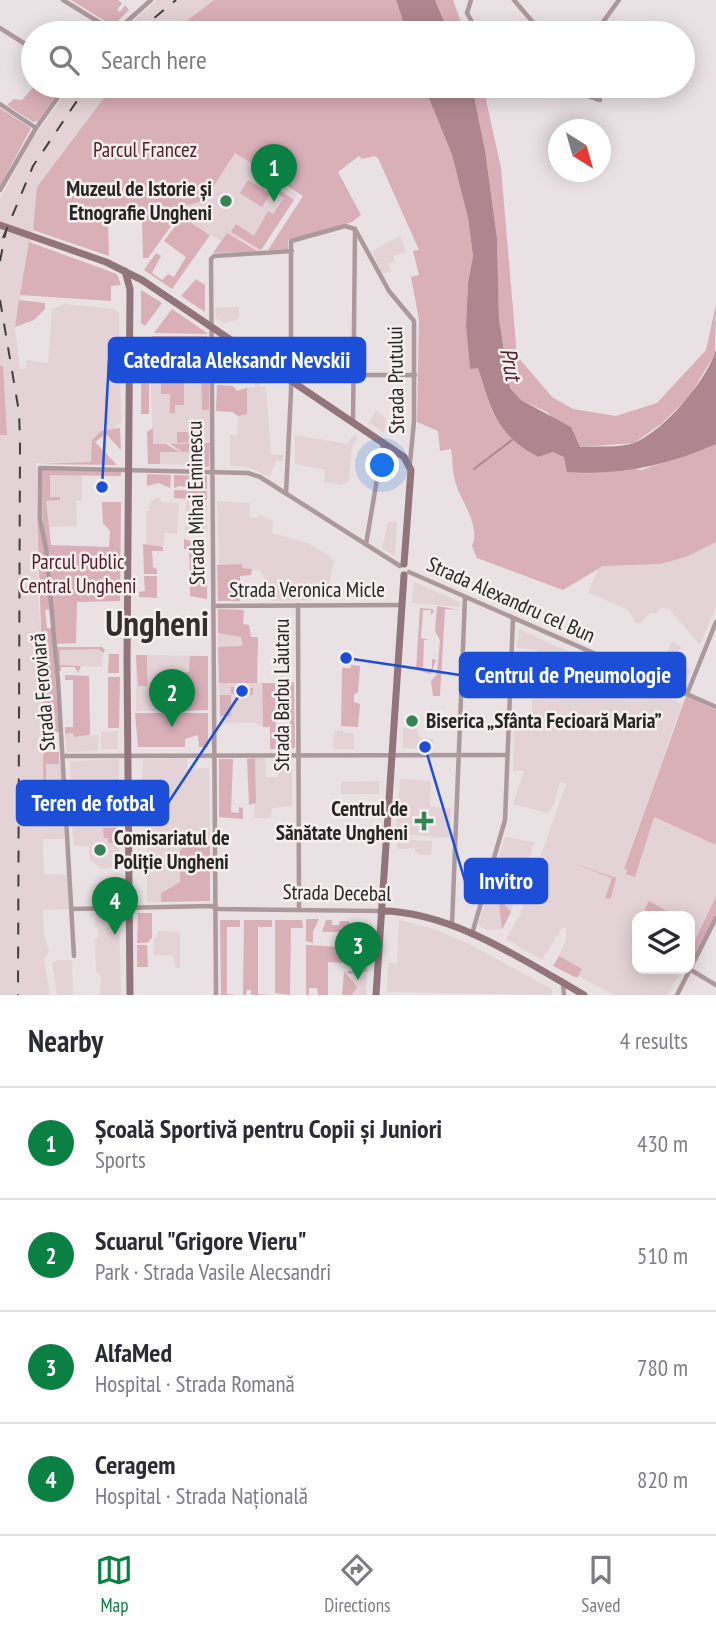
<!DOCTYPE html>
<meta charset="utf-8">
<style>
body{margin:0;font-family:"PT Sans Narrow",sans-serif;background:#f7f7f7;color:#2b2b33}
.controls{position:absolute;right:21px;bottom:21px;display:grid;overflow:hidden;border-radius:14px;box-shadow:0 4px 18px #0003}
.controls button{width:63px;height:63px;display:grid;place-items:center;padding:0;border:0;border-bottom:2px solid #e1e1e2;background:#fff;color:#2b2b33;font:35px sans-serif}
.compass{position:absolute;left:548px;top:119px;width:63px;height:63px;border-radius:50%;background:#fff;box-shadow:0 4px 18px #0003;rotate:143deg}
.you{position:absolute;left:383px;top:466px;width:24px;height:24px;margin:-18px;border:5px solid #fff;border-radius:50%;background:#1a73e8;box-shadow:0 0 0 10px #1a73e833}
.badge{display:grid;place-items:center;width:46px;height:46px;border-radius:50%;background:#0b8043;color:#fff;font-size:23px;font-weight:700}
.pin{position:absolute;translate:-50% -58px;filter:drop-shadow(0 2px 4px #0008)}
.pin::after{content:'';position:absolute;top:37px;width:24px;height:21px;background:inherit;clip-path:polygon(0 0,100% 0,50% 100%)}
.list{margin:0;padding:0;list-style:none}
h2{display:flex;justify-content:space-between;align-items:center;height:91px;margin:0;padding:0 28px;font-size:30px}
h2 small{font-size:23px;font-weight:400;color:#7c7c81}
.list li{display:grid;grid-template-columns:46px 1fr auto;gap:21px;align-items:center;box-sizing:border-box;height:112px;padding:0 28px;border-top:2px solid #e1e1e2}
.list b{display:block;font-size:26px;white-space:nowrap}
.list p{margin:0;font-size:23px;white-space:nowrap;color:#7c7c81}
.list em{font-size:23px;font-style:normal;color:#7c7c81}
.icon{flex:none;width:38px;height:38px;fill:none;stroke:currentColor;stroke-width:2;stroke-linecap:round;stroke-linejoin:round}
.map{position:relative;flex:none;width:716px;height:995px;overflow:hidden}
.search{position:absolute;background:#fff;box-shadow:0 4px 18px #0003;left:21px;right:21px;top:21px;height:77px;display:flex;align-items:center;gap:18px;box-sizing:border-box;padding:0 24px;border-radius:38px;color:#7c7c81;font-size:26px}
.sheet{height:539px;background:#fff}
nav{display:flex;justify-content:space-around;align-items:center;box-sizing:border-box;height:98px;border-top:2px solid #e1e1e2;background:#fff;font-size:19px;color:#7c7c81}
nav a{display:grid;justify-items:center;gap:4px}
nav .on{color:#0b8043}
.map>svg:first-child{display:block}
.built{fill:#e3d3d6}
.green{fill:#d9afb8}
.water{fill:#af868f}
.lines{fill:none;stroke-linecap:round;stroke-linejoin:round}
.stream{stroke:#af868f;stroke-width:2}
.street{stroke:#ac999d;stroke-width:4.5}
.secondary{stroke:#91757b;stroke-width:7}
.rail{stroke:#423f3f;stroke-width:2;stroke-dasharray:12 12;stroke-linecap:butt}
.poi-dot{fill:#358453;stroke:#f6eff0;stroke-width:2.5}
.labels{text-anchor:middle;stroke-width:5;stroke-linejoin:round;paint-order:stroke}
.park-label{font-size:21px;fill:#511b2c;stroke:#f6eff0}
.poi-label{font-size:21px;font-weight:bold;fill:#272525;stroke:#f6eff0;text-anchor:end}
.street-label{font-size:21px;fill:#272525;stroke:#f6eff0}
.water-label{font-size:23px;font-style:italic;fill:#572031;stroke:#f6eff0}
.town-label{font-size:35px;font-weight:bold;fill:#342e2f;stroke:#f6eff0}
.leader{fill:none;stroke:#1d4ed8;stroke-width:2.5}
.callout-dot{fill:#1d4ed8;stroke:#f6eff0;stroke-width:2.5}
.callout{fill:#1d4ed8;stroke:#1d4ed8;stroke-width:2.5}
.callout-label{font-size:23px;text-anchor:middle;font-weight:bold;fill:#fff}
</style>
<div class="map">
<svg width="716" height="995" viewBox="0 0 716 995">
<rect width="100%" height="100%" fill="#e9e1e3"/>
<g class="built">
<polygon points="157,0 214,0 171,33 120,33"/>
<polygon points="71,86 113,86 37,187 34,226 15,327 20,369 27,368 26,360 48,363 52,309 64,304 114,309 119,313 121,423 116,425 116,430 101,431 92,440 92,462 36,463 39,609 45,696 43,797 46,797 45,764 62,763 64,839 43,839 44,874 67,875 69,909 43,910 44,934 49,952 44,959 50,995 0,995 0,199 33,138"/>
<polygon points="235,153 295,193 299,192 261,250 257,251 228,234 221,241 179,215 178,206 204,201"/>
<polygon points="400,236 406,252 393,256 395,262 388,264 391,271 382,274 372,251"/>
<polygon points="239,307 239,319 224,323 216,318 215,308"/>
<polygon points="149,346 207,346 210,443 153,444"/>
<polygon points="257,369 261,372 259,387 266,387 271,454 283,455 283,461 276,461 270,477 248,467 230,466 230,435 237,435 238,416 247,414 247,388 254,387"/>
<polygon points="376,411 386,418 384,433 369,422"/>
<polygon points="295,435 347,444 354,435 358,438 352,446 349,481 342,485 324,482 325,470 295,464"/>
<polygon points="198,451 197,465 160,464 160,452"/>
<polygon points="50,474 82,474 82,500 76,501 77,526 47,527 46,501 60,500 50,497"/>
<polygon points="158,497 162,502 179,503 177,534 165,533 163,547 146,546 146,511 149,511 150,502"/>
<polygon points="186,501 207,502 207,533 185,533"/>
<polygon points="217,501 250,503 249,517 258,518 259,515 273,521 272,533 308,543 326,554 334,560 329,584 316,584 313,600 272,601 272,591 260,570 242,568 242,564 219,565"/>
<polygon points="388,522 397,522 395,556 382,548"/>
<polygon points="716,542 716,606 700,645 669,609 661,608 657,613 650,613 640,624 636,623 628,610 588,592 598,570 603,566 660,564 686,557"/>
<polygon points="414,582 460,602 460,607 412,603"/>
<polygon points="519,629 682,704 624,869 635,877 653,817 716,845 716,896 690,951 690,916 637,916 637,969 681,969 668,995 614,995 555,964 566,940 566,928 562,928 542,960 506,939 520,915 566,784 560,782 554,804 548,813 513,804 524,771 513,771 514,715 532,716 532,700 543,658 537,650 517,648"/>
<polygon points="218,633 242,637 244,647 218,647"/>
<polygon points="672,641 681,647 674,661 691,670 684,686 657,674"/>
<polygon points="60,649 99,649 103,653 102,667 60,665"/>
<polygon points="136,655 208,656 208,710 136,711"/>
<polygon points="219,683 262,683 263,727 253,722 220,724"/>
<polygon points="341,726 344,733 354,733 354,749 333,749 334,731 341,731"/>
<polygon points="403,728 417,728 419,738 433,739 433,749 403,748"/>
<polygon points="118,731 118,749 101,749 101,732"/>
<polygon points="73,733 74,737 99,735 98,751 67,752 65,734"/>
<polygon points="187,758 187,769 209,768 210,845 187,845 181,850 180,882 161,892 161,902 147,902 147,848 151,846 150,837 154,835 146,835 146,823 142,822 140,817 143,759"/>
<polygon points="255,758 265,758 266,777 278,777 279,770 292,770 292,806 272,808 270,818 254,818"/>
<polygon points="119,759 119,815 72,815 70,761"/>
<polygon points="400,779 431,781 430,807 451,808 449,838 396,834"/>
<polygon points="379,781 379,794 341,794 341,782"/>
<polygon points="119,825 119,866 102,869 89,859 89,846 74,846 72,826"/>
<polygon points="505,837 534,842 528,863 524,863 511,912 507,910 502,929 487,930 478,925"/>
<polygon points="397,839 432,841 431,855 421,855 415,852 415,848 397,849"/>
<polygon points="350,890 372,891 371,902 351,903"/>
<polygon points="96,913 119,913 121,995 100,995 101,976 96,972 95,939 98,938 98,928 95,927"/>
<polygon points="399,920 434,929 469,944 552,989 552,995 387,992 388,963 397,963"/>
<polygon points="158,931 180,932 180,968 176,968 173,956 153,955 154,938 157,938"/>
<polygon points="57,960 72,960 73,995 57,995 52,963"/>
<polygon points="367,974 366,995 352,995 357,987 351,980 356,975"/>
</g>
<g class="green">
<polygon points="71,0 118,0 122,3 117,10 120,12 125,5 129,10 113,26"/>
<polygon points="214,0 396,0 407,33 171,33"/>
<polygon points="435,0 453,0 465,33 449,33"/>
<polygon points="34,86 63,86 38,121 33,122 7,105 14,99 22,100"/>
<path d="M113,86h311l28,69 16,63 5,38 -5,27 -2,43 4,42h8c12,41 20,68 60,89l15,-5 89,18 74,-26v98l-30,15 -26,7 -57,2 -40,24 -86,-32 -5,-12c10,-22 -15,-49 -18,-70 -2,-10 -1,-16 -3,-27l-11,2 -2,-20 -21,-9 2,-102 -8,-43 8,-2 -6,-24 6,-1 -41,-92 -4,-2 -12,3 -3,-3 -21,16 23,43 -9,7 -64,18v9l-20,1 35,-54 -68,-43 -31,48 -26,6 1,8 -31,43h-5l-1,-39 -34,4 1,33 -76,-26 4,-43z"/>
<polygon points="472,86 483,86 501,168 517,356 552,397 573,409 616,416 657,403 706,350 716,304 715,354 689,397 661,424 634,443 580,447 547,412 521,400 510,388 499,319 497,238 485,150"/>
<polygon points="0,108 31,128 0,186"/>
<polygon points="248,180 270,194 262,207 240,193"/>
<polygon points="274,186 294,200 261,250 231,232 236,224 254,236 268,211 273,214 284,198 272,189"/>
<polygon points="182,217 210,235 172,289 144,270 156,253 161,256 152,273 162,280 168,274 174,277 186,257 164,241"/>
<polygon points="227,233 257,251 213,253"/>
<polygon points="29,242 117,274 121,285 111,286 111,301 20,295"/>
<polygon points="196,279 205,285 205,312 181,296"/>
<polygon points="141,290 162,303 145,326 141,323"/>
<polygon points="19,300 45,303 45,309 34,320 15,327"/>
<polygon points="172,309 207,333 207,334 154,333"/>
<rect x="152" y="336" width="55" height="10"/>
<polygon points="0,366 3,366 7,435 0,435"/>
<polygon points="149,366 149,414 141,414 141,367"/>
<polygon points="201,367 209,368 209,410 202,410"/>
<polygon points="179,376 184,376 184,405 175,405 175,413 170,413 170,394 161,394 161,378"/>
<polygon points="217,385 233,386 237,391 247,388 247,414 238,416 232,412 216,411"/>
<polygon points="120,428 121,450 106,434 95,442 117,465 36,464 91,462 92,440 101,431"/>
<polygon points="153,428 153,444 166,444 180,452 160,452 160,464 148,464 147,432"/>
<polygon points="177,432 197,432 197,442 177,443"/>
<polygon points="210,443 209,467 195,467 197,451 182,452 170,444"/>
<path d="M36,468l2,54 5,15 7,72 -5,1 2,18h5l7,104 -12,1v19h12v12h-13v19h-3c2,-105 -5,-210 -7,-315z"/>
<polygon points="42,470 121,471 121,476 50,475 50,497 60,497 60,500 46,501 51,545 109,547 110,531 103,523 102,502 121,502 120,601 77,602 76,643 57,644 43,524"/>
<polygon points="147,474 171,475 170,488 159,483 147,486"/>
<polygon points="174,475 207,476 207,489 179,486 174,488"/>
<polygon points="174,490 207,491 207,500 174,498"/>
<polygon points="184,539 206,546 206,575 190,574 189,550 184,549"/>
<polygon points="143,544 163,547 163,551 152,551 153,567 157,569 157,574 144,574"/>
<polygon points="242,564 242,568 252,569 251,575 240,576 240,601 218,601 217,565"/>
<polygon points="144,576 157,576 157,598 139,597 139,592 145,591"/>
<polygon points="190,578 207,578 207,599 190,596"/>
<polygon points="437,606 460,610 445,609 440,696 433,696 431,681 437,674 440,640 435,631"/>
<polygon points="420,608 432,609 434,611 431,615 431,610 423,610 421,638 429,640 424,640 423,669 432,669 432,659 436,660 431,674 416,670"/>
<polygon points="218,609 244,610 243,624 249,625 251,637 258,637 257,683 219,683 218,647 243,646 241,637 218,633"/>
<polygon points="57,647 102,647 105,650 103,653 99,649 60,650 60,665 81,666 78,673 75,667 61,667 61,671 58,671"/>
<polygon points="109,654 119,654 119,673 108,673"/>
<polygon points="136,655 147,655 147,686 138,686"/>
<polygon points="190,656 208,656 208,710 179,711 178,698 183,695 179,677 185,677 185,672 189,672"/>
<polygon points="351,665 360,666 358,692 354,695 354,702 360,704 358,727 341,726 342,668 351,668"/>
<polygon points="65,675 89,676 90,735 74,737 73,733 65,734 65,727 73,727 73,680 65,680"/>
<polygon points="108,677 120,677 119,728 108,728"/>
<polygon points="294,682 295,748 278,749 279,730 283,730 282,739 289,738 290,733 290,689 288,685 282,684 279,690 280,683"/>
<polygon points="262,683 275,683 276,749 270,749 270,727 263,727"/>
<polygon points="231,687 253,688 253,695 231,694 231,716 220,716 220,695 231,695"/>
<polygon points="686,696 716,710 716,845 654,817 635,877 626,874 627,870 624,869"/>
<polygon points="135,713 208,713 208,747 199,747 198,735 185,739 185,747 138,747"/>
<polygon points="255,758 256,803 249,805 247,759"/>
<polygon points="219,759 233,759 231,812 239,813 239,807 243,808 243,819 219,817"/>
<polygon points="103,828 119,828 120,843 108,843 108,838 104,838"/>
<polygon points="187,845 210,845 210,901 161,902 161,893 180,882 180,850"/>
<polygon points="570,862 616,878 611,898 605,899 612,878"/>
<polygon points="504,890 509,891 505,905 511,912 502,929 499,904"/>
<polygon points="716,896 716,914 690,967 690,951"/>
<polygon points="649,901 676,916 641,916"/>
<polygon points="138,913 152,913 152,938 147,943 137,943"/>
<polygon points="306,919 319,919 313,932 313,943 306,941"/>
<polygon points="220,920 240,920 240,927 227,927 227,994 236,995 221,995"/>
<polygon points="244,920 272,920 272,927 258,927 258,994 267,995 251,995 251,990 247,990 246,995 243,995"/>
<polygon points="275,920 302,920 303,928 291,928 290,995 275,993"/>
<polygon points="326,920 332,920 332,925 339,925 340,921 349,921 350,928 341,928 341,932 322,932"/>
<polygon points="137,945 147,945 148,967 137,967"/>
<polygon points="306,945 341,947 342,963 328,962 328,995 318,995 317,988 309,988 309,995 306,995"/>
<polygon points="357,945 368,945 367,972 348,974 347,971 357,971"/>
<polygon points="559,956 582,969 577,978 553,966"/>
<polygon points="344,971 357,987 352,995 342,995"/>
</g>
<g class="water">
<polygon points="396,0 435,0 449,33 407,33"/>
<path d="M424,86h48l13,64 12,88 2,81 11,69 11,12 50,27 9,20c16,-1 40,1 54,-4 30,-12 73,-63 82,-93v94c-48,21 -96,32 -149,28l-3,-15 -11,-5 -15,5c-41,-22 -47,-47 -60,-89l-8,1 -4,-43 2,-43 5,-27 -5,-38 -16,-63z"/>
</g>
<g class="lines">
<polyline class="stream" points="474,469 512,440"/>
<g class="street">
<polyline points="63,0 115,32"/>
<polyline points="471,0 467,13 478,33"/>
<polyline points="514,0 542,33"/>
<polyline points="0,28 33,49"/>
<polyline points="114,33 151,0"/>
<polyline points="595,33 619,0"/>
<polyline points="559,86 600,100"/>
<polyline points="0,104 36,128"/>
<polyline points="0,190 36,128 66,86"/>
<polyline points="355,229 389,291 414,321 414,421 410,463"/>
<polyline points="319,375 415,375"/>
<polyline points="353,423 355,230"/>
<polyline points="286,493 291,392 291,241 345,226 355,229"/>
<polyline points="366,544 383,444"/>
<polyline points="409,572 716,707"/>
<polyline points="298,605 299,910"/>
<polyline points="213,606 401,605"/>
<polyline points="687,694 716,622"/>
<polyline points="64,756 507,755"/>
<polyline points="71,909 211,906 219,909 380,911"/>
<polyline points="452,925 465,597"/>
<polyline points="472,934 505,820 513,618"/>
<polyline points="74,956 58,681 46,548 40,520 40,468 248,473 260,477 400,566"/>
<polyline points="691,970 716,985"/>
<polyline points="563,983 564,995"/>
<polyline points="216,995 211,259 214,256 292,251"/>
<polyline points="677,995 716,918"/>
</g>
<g class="secondary">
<polyline points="0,225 106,262 142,280 404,457 411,470 404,564"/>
<polyline points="125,271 130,289 127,661 130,995"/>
<path d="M381,911c70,0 144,50 203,84"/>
<polyline points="376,995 404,575"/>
</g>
<g class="rail">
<polyline points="136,33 176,0"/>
<polyline points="3,238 33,166 87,86"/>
<polyline points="0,261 6,231"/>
<polyline points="0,300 19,412 20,440 18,995"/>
</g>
</g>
<g class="poi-dot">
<circle cx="226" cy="201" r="7"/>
<circle cx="412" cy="721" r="7"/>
<path d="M420.5 810.5h7v7h7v7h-7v7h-7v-7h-7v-7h7z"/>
<circle cx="100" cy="850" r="7"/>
</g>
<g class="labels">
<g class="park-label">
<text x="145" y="157">Parcul Francez</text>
<text x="78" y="569">Parcul Public<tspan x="78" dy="24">Central Ungheni</tspan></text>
</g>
<g class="poi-label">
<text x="212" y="196">Muzeul de Istorie și<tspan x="212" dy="24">Etnografie Ungheni</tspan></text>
<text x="426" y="728" text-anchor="start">Biserica „Sfânta Fecioară Maria”</text>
<text x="408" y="816">Centrul de<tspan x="408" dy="24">Sănătate Ungheni</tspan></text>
<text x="114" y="845" text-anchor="start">Comisariatul de<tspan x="114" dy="24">Poliție Ungheni</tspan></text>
</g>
<g class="street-label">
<text transform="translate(396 380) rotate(-91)" y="7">Strada Prutului</text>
<text transform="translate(196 503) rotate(-91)" y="7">Strada Mihai Eminescu</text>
<text x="307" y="597">Strada Veronica Micle</text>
<text transform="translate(511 600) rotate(24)" y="7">Strada Alexandru cel Bun</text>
<text transform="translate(43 692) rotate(-95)" y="7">Strada Feroviară</text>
<text transform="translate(282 695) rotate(-90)" y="7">Strada Barbu Lăutaru</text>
<text transform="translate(337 893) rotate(1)" y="7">Strada Decebal</text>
</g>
<g class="water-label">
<text transform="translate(511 364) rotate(79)" y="8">Prut</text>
</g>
<g class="town-label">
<text x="157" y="636">Ungheni</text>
</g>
</g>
<path class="leader" d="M102 487L109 360M346 658L460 675M242 691L168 803M425 747L465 881"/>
<g class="callout-dot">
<circle cx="102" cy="487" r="7"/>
<circle cx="346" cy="658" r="7"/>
<circle cx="242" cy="691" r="7"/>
<circle cx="425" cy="747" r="7"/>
</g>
<g class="callout">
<rect x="109" y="338" width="256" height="44" rx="7"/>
<rect x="460" y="653" width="225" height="44" rx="7"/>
<rect x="17" y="781" width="151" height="44" rx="7"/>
<rect x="465" y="859" width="82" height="44" rx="7"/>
</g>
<g class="callout-label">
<text x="237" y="368">Catedrala Aleksandr Nevskii</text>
<text x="573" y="683">Centrul de Pneumologie</text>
<text x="93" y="811">Teren de fotbal</text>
<text x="506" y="889">Invitro</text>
</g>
</svg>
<div class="controls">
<button><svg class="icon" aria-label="layers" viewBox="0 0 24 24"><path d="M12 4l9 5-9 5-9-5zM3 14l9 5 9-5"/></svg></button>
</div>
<svg class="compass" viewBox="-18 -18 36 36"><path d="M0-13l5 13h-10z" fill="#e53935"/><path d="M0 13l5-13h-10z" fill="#7c7c81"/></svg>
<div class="you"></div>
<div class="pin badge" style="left:274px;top:202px">1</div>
<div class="pin badge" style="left:172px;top:727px">2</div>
<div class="pin badge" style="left:358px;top:980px">3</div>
<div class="pin badge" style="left:115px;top:935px">4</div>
<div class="search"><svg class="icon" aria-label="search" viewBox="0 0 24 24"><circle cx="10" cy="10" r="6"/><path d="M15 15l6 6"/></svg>Search here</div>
</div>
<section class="sheet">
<h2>Nearby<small>4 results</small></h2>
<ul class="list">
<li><span class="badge">1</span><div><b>Școală Sportivă pentru Copii și Juniori</b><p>Sports</p></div><em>430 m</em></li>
<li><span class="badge">2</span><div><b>Scuarul &quot;Grigore Vieru&quot;</b><p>Park · Strada Vasile Alecsandri</p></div><em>510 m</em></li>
<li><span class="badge">3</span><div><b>AlfaMed</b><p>Hospital · Strada Romană</p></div><em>780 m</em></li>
<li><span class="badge">4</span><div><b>Ceragem</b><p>Hospital · Strada Națională</p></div><em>820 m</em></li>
</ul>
</section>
<nav>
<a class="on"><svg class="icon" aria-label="map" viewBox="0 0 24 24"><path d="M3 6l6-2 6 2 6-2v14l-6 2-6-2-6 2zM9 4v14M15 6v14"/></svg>Map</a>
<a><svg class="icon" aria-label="directions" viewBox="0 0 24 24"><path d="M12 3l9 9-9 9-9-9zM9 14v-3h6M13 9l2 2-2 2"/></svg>Directions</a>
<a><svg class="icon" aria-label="saved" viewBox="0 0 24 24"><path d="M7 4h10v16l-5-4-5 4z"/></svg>Saved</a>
</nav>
